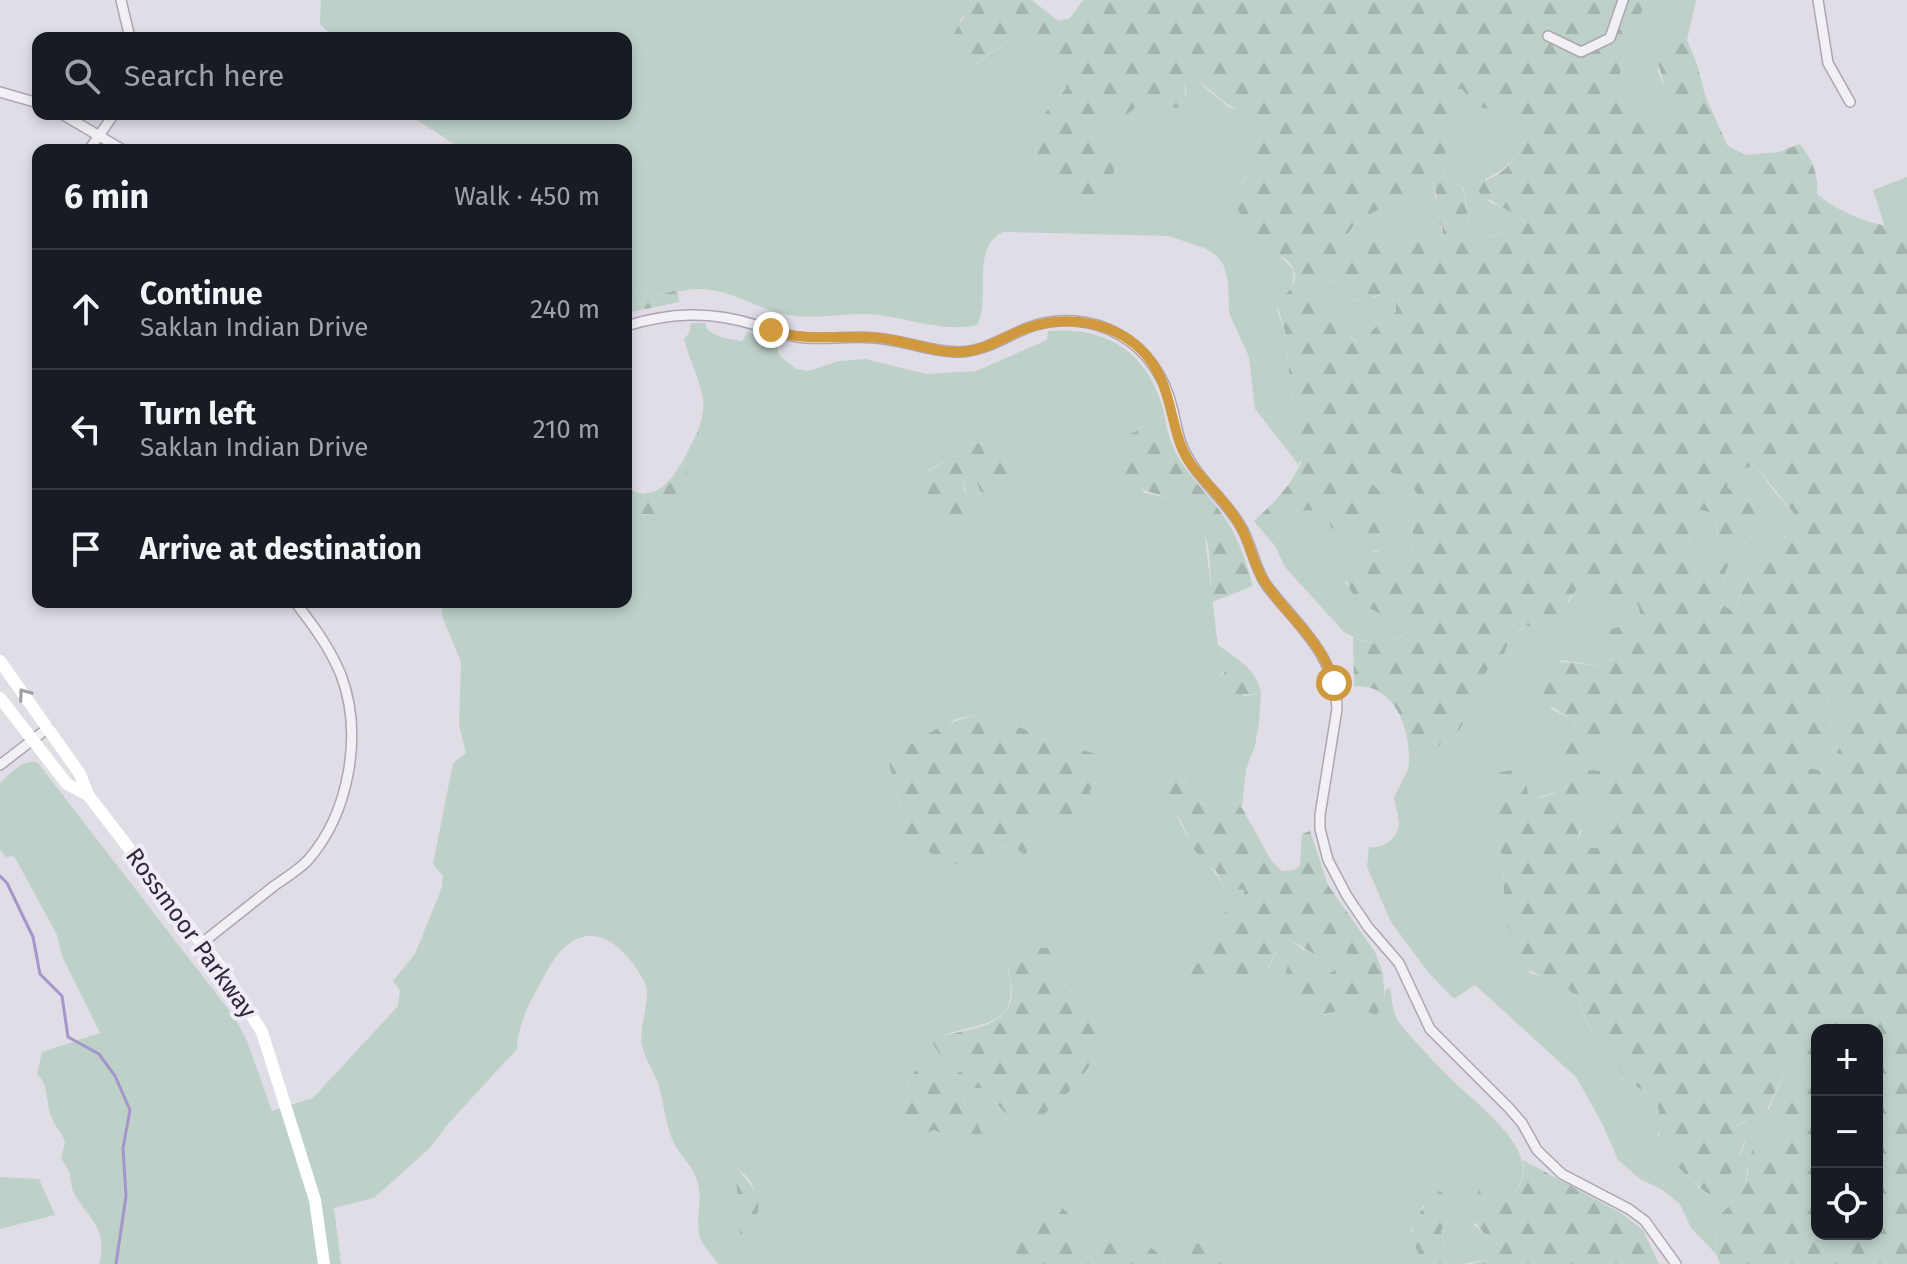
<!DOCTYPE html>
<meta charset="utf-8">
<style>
body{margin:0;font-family:"Fira Sans",sans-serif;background:#20242c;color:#f1f3f6}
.controls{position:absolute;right:24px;bottom:24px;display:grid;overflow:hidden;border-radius:16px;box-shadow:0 4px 12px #0003}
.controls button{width:72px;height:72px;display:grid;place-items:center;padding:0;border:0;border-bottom:2px solid #363941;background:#171b24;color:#f1f3f6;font:40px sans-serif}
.stop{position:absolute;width:24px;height:24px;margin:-18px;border:6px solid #d1993d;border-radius:50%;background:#fff}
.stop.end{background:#d1993d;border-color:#fff;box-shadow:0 2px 8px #0008}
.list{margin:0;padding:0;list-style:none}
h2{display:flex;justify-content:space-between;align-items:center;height:104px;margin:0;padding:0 32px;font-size:34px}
h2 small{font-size:26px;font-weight:400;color:#9ea1a6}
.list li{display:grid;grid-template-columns:52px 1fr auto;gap:24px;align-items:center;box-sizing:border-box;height:120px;padding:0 32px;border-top:2px solid #363941}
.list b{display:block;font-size:30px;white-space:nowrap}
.list p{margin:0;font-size:26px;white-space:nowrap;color:#9ea1a6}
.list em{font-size:26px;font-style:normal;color:#9ea1a6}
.icon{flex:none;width:44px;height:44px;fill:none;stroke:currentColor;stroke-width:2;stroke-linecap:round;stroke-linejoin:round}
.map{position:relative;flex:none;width:1907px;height:1264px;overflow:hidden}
.search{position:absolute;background:#171b24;box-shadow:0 4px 12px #0003;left:32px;top:32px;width:600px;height:88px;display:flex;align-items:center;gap:20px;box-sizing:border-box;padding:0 28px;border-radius:16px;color:#9ea1a6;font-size:30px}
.panel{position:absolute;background:#171b24;box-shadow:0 4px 12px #0003;left:32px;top:144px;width:600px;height:464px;border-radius:16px}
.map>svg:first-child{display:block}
.grass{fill:#bed1c8;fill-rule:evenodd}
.forest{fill:url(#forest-firs);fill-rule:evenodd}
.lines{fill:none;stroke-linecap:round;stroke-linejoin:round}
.stream{stroke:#a596c9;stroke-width:3}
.street-casing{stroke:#aca6b4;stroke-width:12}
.street{stroke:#f2f0f5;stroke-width:9}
.secondary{stroke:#fff;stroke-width:12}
.oneway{stroke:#a29da8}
.route{stroke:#d1993d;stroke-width:10}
.labels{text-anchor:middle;stroke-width:8;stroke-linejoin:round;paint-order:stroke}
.street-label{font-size:24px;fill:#30263e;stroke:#efecf5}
</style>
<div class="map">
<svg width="1907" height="1264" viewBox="0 0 1907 1264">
<defs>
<pattern id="forest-firs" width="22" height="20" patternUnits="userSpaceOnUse" patternTransform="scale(2)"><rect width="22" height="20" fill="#bed1c8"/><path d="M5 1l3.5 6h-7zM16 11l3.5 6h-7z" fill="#a4b3ad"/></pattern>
</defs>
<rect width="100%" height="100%" fill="#e1dde7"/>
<g class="grass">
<path d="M321,0h650l-2,10 -9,10 13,46 48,-34c16,10 55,30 45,54 -6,14 -22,27 -33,39l4,39 11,9 45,-32c2,-17 10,-28 28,-23l29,-22 19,13 18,-15 -4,-13 5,-4 8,3 34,28 25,6v53l-14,15 15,50 38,38 -2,18 -15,22 8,21 9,93 12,17 -1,14 -7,9 -43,-55 -6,-52 -20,-44 -1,-31 -4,-16 -8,-11 -12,-7 -35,-12 -166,-4c-34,17 -11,65 -26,93 -39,8 -72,-9 -109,-11 -27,-1 -54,6 -80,1 -27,-5 -50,-21 -77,-25 -17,-3 -31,2 -48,4 -12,2 -25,-1 -37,-1v-143h-163l-55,-36h218v-76h-292l-14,-14z"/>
<polygon points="1647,0 1696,0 1687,40 1671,34 1658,71 1670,101 1671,124 1636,104 1620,73 1627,43"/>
<path d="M1462,89l25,20 16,-2 21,34c-8,19 -20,30 -39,38l4,23 23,8 14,14c-19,9 -34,15 -55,11 -6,-16 -2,-31 -8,-48l-13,-4 -7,-10 2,-19 13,-36 -10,-27z"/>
<polygon points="1907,177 1907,229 1885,227 1873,190"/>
<path d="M1417,181l16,2 10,56 -13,7c-27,-11 -40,-11 -67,0l-16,-9 10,-17 40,-19z"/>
<path d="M1331,280l13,7 14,15 26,-8 12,7 1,11 -20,13 -14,17 -12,-3c-2,-20 -18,-32 -31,-47v-10z"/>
<path d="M691,323h15v5c10,10 23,11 36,13l6,-9 31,11 -2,6 4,8 15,12 12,2 31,-10 26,-2 62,15 49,-3 71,-31 1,-9c63,-5 103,24 117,86l-13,-1 -7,10 -17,10 -7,31 24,26 24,5 15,8 12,9 8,12 12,104 2,14 10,23 -8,8 24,20 17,-2 -2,28 -4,24 -9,23 -4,39 -9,-5c-4,0 -8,3 -13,4 -17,6 -28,-16 -35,-28l-12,32c8,9 9,18 16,28 12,18 26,30 35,49l21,2 -6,13 -13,8 -25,49 -18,16 5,18 15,-5 26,-17 18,4 21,-7 12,-25 10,-4 14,10 43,-5 -1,17 -20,14 -28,-16 -11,18 -3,12 14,15 26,10 20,-6 41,-5v-14l5,-2c2,12 3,26 10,36 16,19 34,38 51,55 23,23 85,67 70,102 -7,16 -17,21 -34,23l-8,-13 -5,34 23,19 -9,15 -25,5 -18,-15 -4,-18 10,-17 -28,-8 -12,24 12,34h-176l-7,-6 -42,-15 -5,15 15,6h-43l-2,-5 -63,-10 -12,15 -20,-51 -32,6 -14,11 -5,26 8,8h-275c2,-11 -5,-20 -1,-31 1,-5 4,-6 6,-11 6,-14 1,-37 -10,-47 -3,-3 -7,-5 -9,-9l7,98h-25c-6,-10 -17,-19 -19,-30 -3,-18 4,-38 -2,-54 -5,-16 -20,-27 -25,-41 -8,-19 -8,-40 -15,-59 -5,-11 -12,-22 -15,-34 -4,-21 11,-49 2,-65 -26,-48 -66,-67 -97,-10 -14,26 -29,49 -30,78l-69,75 -18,24 -56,50 -40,10 7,56h-242c8,-32 -5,-41 -21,-64 -6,-8 -7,-16 -8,-25 -1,-6 -6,-11 -9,-17l4,-16c-3,-9 -10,-15 -13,-24 -7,-15 -2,-32 -15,-44l5,-22 58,-19 -38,-77 -5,-21 -43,-79 -8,1 -6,-7v-67c11,-10 23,-25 38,-20l197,255 12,23 25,70 41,-13 85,-92 2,-16 -7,-9 22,-27 27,-67 1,-11 -10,-12 20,-101 13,-10 -7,-29 2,-62 -19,-46v-14h184v-91l19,4 14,-2c14,-28 49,-86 44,-115 -4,-21 -14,-39 -19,-59l5,-6zM968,442l30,3 -24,32 -12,-1 4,16 -21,34c-22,-16 -20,-30 -18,-55l28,-15zM985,713l71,29 43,14 3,19 -12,15 -6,30h-23l-20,4 -16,30 -11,-7 -22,-1 -11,15 -85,-45 4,-9 -11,-45 67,-43zM1061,961l-1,18 36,44 -85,96 -29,-31h-14l-5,13 14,21 -7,24 -37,-16 -14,6 -13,-1c-3,-11 -8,-28 -4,-40 4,-8 11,-16 14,-24l11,8 22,-2 15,-7 2,-13 -25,-3 -9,-13c39,-22 92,-6 76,-72z"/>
<path d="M1755,465l19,26 22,25 -7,19c-32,17 -42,44 -56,76l-10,-6c-2,-43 9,-44 33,-75v-23l-29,-20 11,-16z"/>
<path d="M1390,470l17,9 11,16 -6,25 1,20 -2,14 -17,3 -20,-7 -29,32c18,25 32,30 60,40l3,11 -27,12 -21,-5 -16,-8 -59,-65 -10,-21 5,-29 12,-7c12,3 22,-2 34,1l45,-28 3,-10z"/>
<path d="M1700,510l13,3c8,21 8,53 -18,61 -6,-23 -11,-45 5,-64z"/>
<path d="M1577,589l11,1 14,10 36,5 3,13 -13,7 -38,8 6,11 20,13 -15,9 -40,-6 -10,49 20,10 5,9 -8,14 -10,10v8l9,12 -3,17 -76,26 15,43 1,50 3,17 12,19 11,29c13,4 29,8 40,17 12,11 12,25 20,38 12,19 28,31 34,52l30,16 8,19 -4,20 4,8 16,23 22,23c19,-14 41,-25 46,-50l-12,-11 35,-19 16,-38 11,-16 11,-1 4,15 -7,11 -18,18 -4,31 -35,41 -1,13 -11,17 -20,20 1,34 -25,-26 -11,-24 -19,-15 -21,-10 -22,-19 -16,-37 -26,-46 -101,-92 -21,14 -26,-27 -37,-50 -24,-55 2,-20c13,3 29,-9 30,-23 0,-8 -4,-18 -5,-27l14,-27 1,-10 22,-8 39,-38 6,-26 12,-19 15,-12 6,-17 16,-14 29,1z"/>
<path d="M1825,682c43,18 20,53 6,84l-13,4 -10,-2 -3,-14 11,-14 16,-14z"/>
<path d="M1600,735l6,4 18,-2c3,12 5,26 -5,35l-29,-2 -8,-9 1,-11z"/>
<polygon points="1592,798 1603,803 1617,825 1599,848 1583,848 1577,841 1589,815 1583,803"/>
<polygon points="0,1177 39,1179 55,1215 0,1229"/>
</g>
<g class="forest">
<path d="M971,0h61l26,21 12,-3 13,-18h564l-20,43 -7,30 16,31 35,20c-1,-29 -13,-54 -18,-83l18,-7 16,6 10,24 8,31 22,50 18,10 34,-3 21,-8c12,16 19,30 17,50 26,21 57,32 90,35v1035h-187l-4,-10 -1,-34 20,-20 11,-17 6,-33 30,-21 4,-31 18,-18 7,-11 -4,-15 -11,1 -11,16 -24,52 -16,-2 -11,7 12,11 -23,53 -11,4c-16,-10 -53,-43 -53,-63 -1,-20 4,-15 -5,-37l-30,-16c-6,-22 -23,-33 -34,-53 -8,-13 -8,-28 -22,-38 -16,-12 -35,-12 -49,-27v-18l-12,-19 -3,-17 -1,-50 -15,-43 4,-32 7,-10 16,-4 10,7 4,24 15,-3 20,-8 3,-17 -9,-12v-8l10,-10 8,-15 -5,-8 -40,-25 -2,-12c21,-30 42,-18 72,-16l14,-8 -19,-14 -6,-11 38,-8 13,-7 -3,-13 -36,-5 -14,-10 -11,-1 -9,12 -1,20 -13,6 -30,-1 -15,14 -6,17 -15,12 -12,19 -6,26 -11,16 -28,22 -22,8c1,-33 -16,-78 -55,-73l-1,-50c21,11 36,6 55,-4l-3,-10c-29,-11 -60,-20 -60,-56 34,-29 30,-7 66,-13l2,-14 -1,-20 6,-25c-13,-19 -20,-26 -43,-22l-4,10c18,15 17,28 12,50l-37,1 -15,-6 -6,-17c-11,-3 -21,2 -33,-1l-12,7 -5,29 -21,-25c24,-22 49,-46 52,-80l-12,-17 -9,-93 -9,-30c11,-6 22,-16 18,-31 -2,-9 -17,-16 -23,-21 -14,-13 -27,-29 -37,-45v-13l21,-24 -9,-24 8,-10 1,-19c-32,-2 -40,-28 -67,-37l-5,4 5,24 -19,4 -19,-13 -29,23c-18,-6 -26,5 -28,22 32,23 24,39 -1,63l-19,-6 -36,-34 -4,-39c10,-11 22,-21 30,-33 18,-26 -24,-49 -42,-60l-49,34c-41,-23 -6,-40 -1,-66zM1462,89c15,18 17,22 41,18l21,34c-5,12 -14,26 -26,33 -10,6 -14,5 -20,17 15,14 32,17 48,32 -18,11 -34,16 -55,12 -6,-17 -2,-31 -9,-48l-12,-4 -7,-10 2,-19 13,-36 -10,-27zM1417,181l16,2 4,14 -11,16 16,13 1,13 -13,7c-27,-11 -40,-11 -67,0l-16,-10 10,-16 41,-19zM1332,280c13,7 21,20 34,25l8,-9 10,-2 12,7v11l-19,13 -14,17 -12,-3c-2,-20 -18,-32 -31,-47l1,-10zM1755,465l41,51 -7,19c-35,18 -40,43 -56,76l-10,-6c-2,-43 9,-45 33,-75v-23l-29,-20 11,-16zM1700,510l13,3c8,21 8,53 -18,61 -6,-23 -11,-45 5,-64zM1825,682c43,18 19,54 6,84l-13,4 -10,-2 -3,-14 11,-14 16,-14zM1600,736l6,3 18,-2c3,12 5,26 -5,35l-29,-2 -8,-9 1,-11 11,-4zM1592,798l11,5 14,22 -19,23h-15l-6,-7 3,-10 10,-3 -1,-13 -5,-12zM1817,1030h60v204h-60z"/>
<polygon points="678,290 679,302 626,313 626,293 659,295"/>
<path d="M1152,416l13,1c6,51 43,70 66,111 10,17 16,38 22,58l-41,16c-4,-46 5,-87 -47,-105 -19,-7 -27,-6 -43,-22l-1,-8 6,-31 18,-10z"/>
<path d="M704,420c-7,23 -23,85 -47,93 -11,4 -21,0 -31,-2v-39c2,4 4,14 7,18 3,3 8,4 13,3 28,0 45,-52 58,-73z"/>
<path d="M967,442l31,3 13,8c0,18 -8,29 -20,41l-10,-2 -7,-15 -12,-1 5,30 -9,16 -13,4c-19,-14 -24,-32 -18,-54l28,-16z"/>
<path d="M1218,645c18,14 40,24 43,49l-28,1 -13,-5 -4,-7 12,-15z"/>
<path d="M985,713l71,29 43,13 3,20 -12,15 3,20 -9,10h-23l-20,4 -16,31 -11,-8 -22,-1 -11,15 -12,7c-27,-7 -48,-20 -71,-36l-2,-16 4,-10 -11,-43c25,-26 61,-43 96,-50z"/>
<path d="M1180,776c13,8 16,32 34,32 7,0 12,-4 20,-5l8,5 29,52 11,11 12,-1 6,-5 2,-31 8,-3 18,54 47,67 8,21 2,31 -9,11c-27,-13 -41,1 -68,0l-25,-26 5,-25 10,-4 28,16 20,-14 1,-16 -5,-1 -14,13 -10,-2 -28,-16 -10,4 -20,38 -13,-6 -18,-4 -26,17 -15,5 -6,-5 1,-13 18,-16 25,-49 13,-8 6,-13 -21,-2 -8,-17 -11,-8 -12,-15 -13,-29 -7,-8 -7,-13 5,-13z"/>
<path d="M1037,947l19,2 5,12 -1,18c9,13 31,33 37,44 15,34 -41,85 -66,100l-20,-4 -29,-31h-14l-5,13 14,21 7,18 -15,6 -35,-16 -15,6 -14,-1 -4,-18 -14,-19c18,-4 22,-10 28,-28l12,9 22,-2 15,-7 1,-13 -25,-3 -9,-13c22,-12 69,-9 79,-38 6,-14 -4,-29 0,-44l16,-9z"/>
<path d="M1523,1160l98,53 22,17 16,34h-188l17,-5 9,-15c-18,-15 -30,-25 -31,-50l7,-8 6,4 8,14c24,-3 41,-19 36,-44z"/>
<path d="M735,1165c12,18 31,28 20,57 0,1 -6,9 -6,11 -4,10 3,20 1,31h-7z"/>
<path d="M1439,1191l11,7 1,16 -10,17 4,18 18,15h-40c-3,-8 -8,-16 -10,-24 -5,-18 14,-37 26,-49z"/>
<path d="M1059,1205l9,8 20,50 12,-14 19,-11c18,4 38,7 46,26h-140l-8,-8 -3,-14c9,-14 28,-34 45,-37z"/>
<polygon points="1198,1243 1241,1258 1247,1264 1208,1264 1193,1258 1189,1248"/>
</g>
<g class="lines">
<polyline class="stream" points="0,876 7,883 33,937 40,974 62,996 68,1037 99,1054 115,1076 130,1110 123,1148 126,1196 116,1264"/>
<defs>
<g id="street">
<polyline points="121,0 130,38"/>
<polyline points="1818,0 1828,63 1850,102"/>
<polyline points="1548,36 1581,52 1610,38 1623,0"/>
<polyline points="0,92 38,103"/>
<polyline points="62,114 123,150"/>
<polyline points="89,150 114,114"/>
<path d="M626,326c45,-14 85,-15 130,-1 14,4 27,10 41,12 26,4 52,-2 78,1 29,2 55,14 84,14 26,-1 44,-14 68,-24 30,-12 66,-9 93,7 27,15 45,43 52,72 4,14 5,28 11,41 13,30 41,50 57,77 12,19 14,43 27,61 31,40 69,69 70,123l-17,106v14l8,31 19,36 21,31 31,36 31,66 79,79 13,15 15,27 25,24 67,35 16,12 31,43"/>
<polyline points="0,765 48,728"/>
<path d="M202,943c24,-19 48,-38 72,-57 11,-8 25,-16 34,-26 42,-48 55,-127 33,-185 -11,-27 -28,-50 -46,-73"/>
</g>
</defs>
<use href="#street" class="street-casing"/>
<use href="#street" class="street"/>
<g class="secondary">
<polyline points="0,661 80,774 88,795 225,973 262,1032 315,1200 324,1264"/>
<polyline points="0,698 67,784 88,795"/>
</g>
</g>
<defs><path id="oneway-chevron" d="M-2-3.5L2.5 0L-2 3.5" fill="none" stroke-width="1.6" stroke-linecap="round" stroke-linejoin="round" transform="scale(2)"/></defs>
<use class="oneway" href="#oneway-chevron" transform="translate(24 694) rotate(-126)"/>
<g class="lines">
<path class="route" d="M771,330c36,13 71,4 108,8 28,3 55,15 83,14 26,-2 44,-17 68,-25 40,-13 89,-4 117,29 29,35 21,79 46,111 16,20 37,39 49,62 9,17 12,39 24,55 24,35 56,57 68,99"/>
</g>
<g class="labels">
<g class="street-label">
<text transform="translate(191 933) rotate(54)" y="8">Rossmoor Parkway</text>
</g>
</g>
</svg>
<div class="controls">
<button>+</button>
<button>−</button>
<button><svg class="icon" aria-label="locate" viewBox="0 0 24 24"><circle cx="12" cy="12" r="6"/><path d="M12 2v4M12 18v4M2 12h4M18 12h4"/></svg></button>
</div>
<div class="stop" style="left:1334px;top:683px"></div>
<div class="stop end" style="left:771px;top:330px"></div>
<div class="search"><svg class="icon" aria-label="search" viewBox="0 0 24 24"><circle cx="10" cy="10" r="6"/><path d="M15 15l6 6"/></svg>Search here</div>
<section class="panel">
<h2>6 min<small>Walk · 450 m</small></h2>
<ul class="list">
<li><svg class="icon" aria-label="ahead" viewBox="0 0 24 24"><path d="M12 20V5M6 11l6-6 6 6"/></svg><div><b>Continue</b><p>Saklan Indian Drive</p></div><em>240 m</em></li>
<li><svg class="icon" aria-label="left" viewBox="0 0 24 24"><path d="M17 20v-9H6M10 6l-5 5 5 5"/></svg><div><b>Turn left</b><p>Saklan Indian Drive</p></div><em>210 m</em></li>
<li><svg class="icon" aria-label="arrive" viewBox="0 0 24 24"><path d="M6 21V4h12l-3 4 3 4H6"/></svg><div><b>Arrive at destination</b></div></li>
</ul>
</section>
</div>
